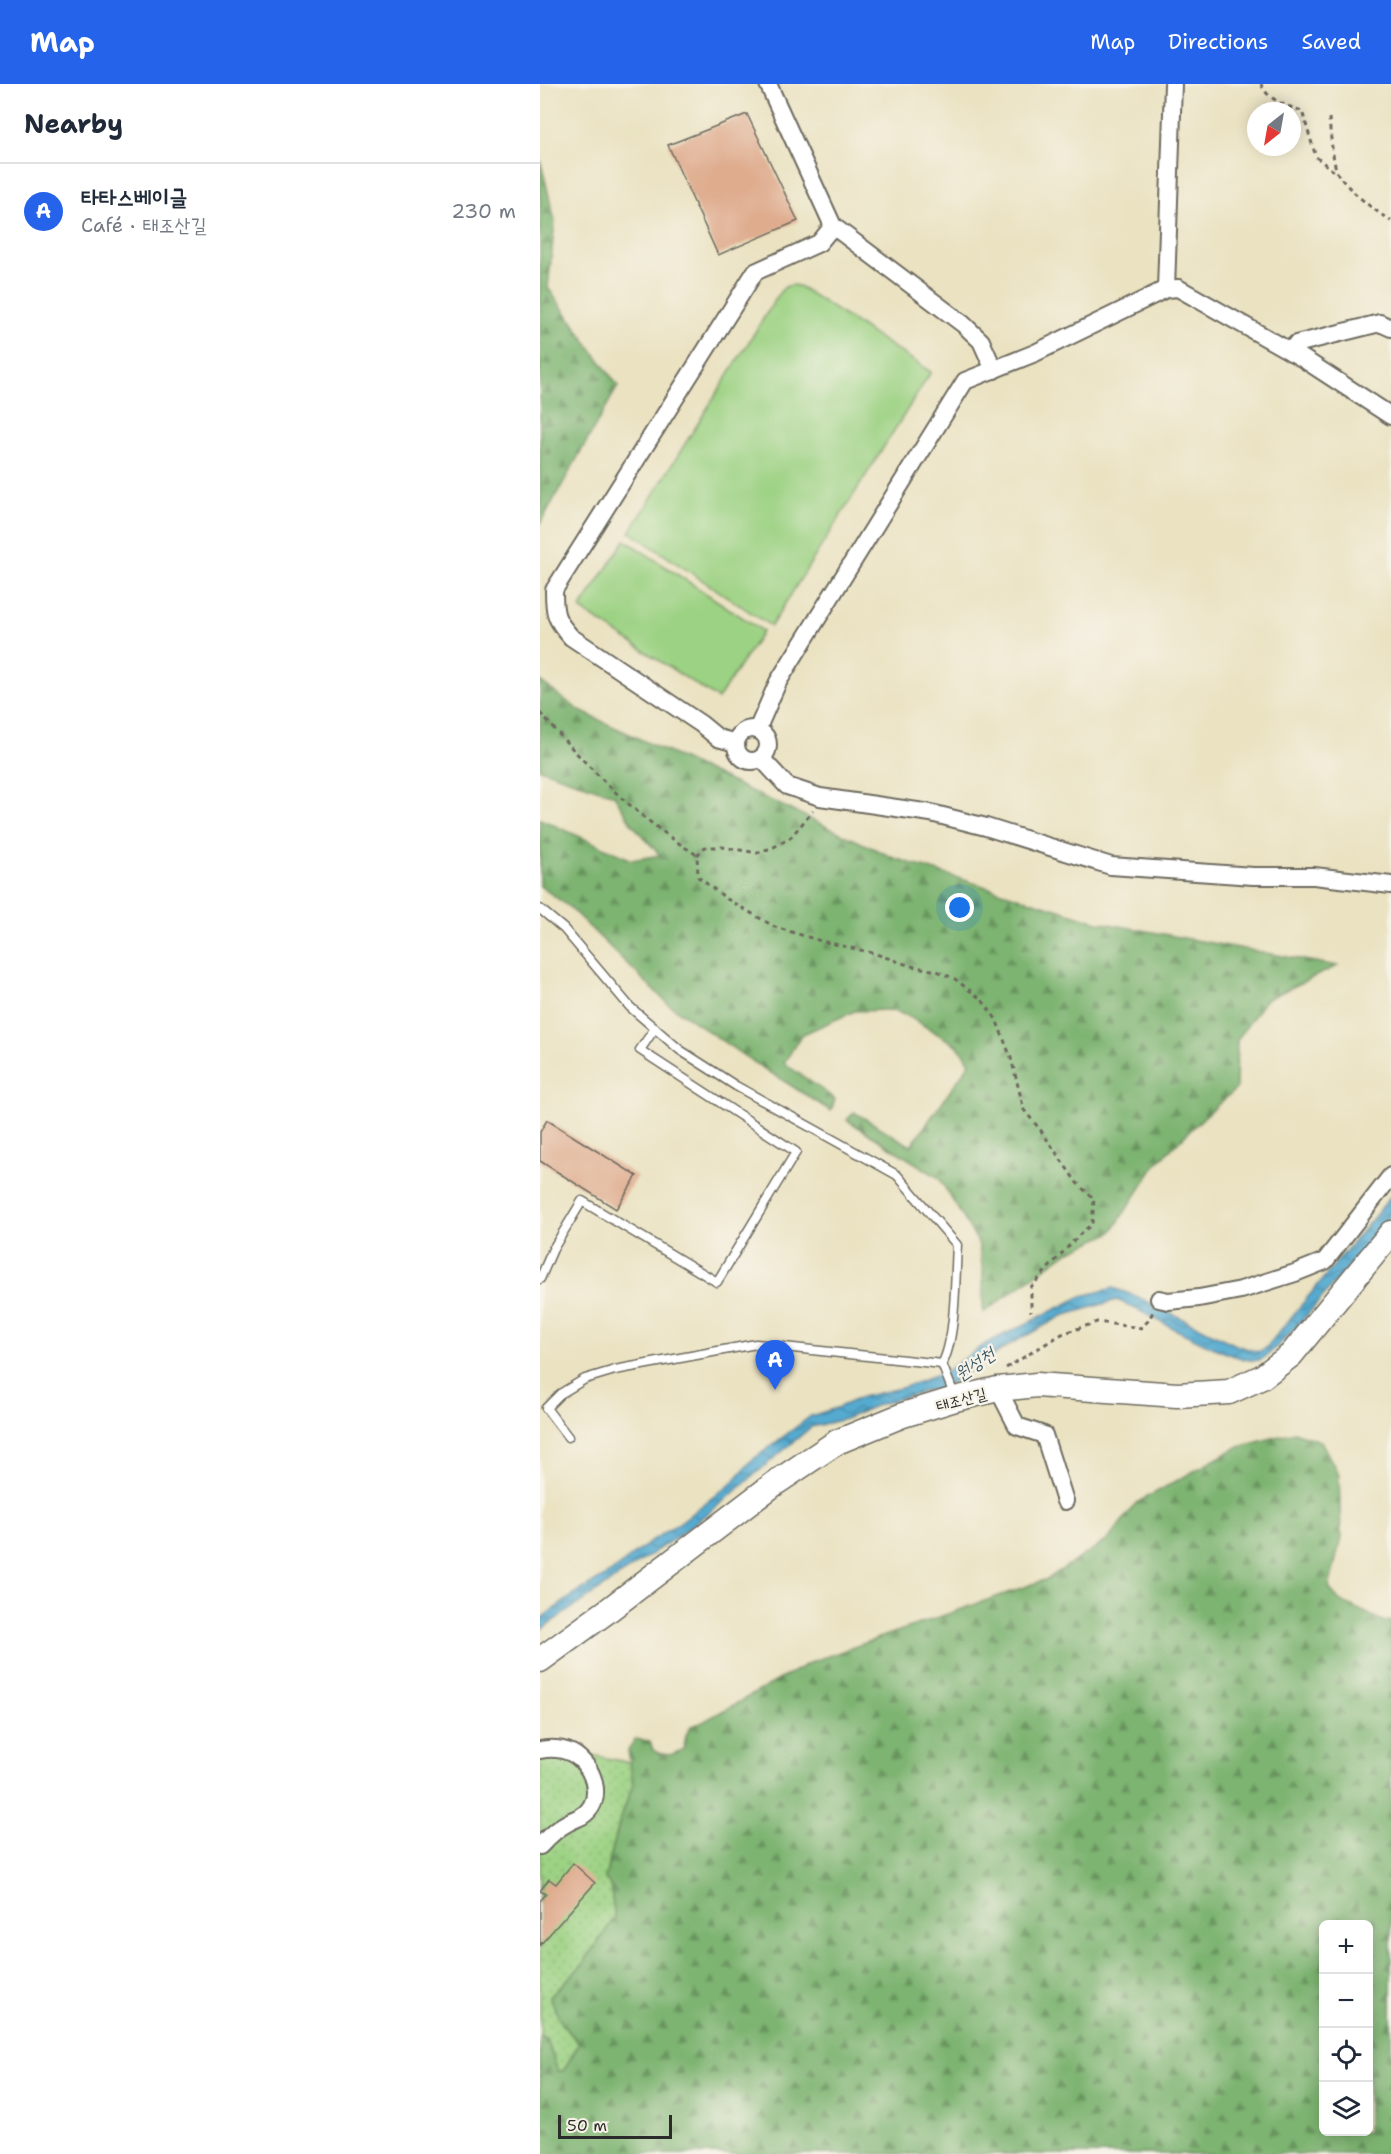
<!DOCTYPE html>
<meta charset="utf-8">
<style>
body{margin:0;font-family:"Shantell Sans","Poor Story",sans-serif;background:#f6f6f7;color:#1f2937}
.controls{position:absolute;right:18px;bottom:18px;display:grid;overflow:hidden;border-radius:9px;box-shadow:0 3px 15px #0003}
.controls button{width:54px;height:54px;display:grid;place-items:center;padding:0;border:0;border-bottom:2px solid #e0e1e3;background:#fff;color:#1f2937;font:30px sans-serif}
.compass{position:absolute;left:707px;top:18px;width:54px;height:54px;border-radius:50%;background:#fff;box-shadow:0 3px 15px #0003;rotate:211deg}
.scale{position:absolute;left:18px;bottom:15px;width:114px;box-sizing:border-box;padding-left:6px;border:3px solid #2b2b2b;border-top:0;font-size:16px;line-height:21px;white-space:nowrap;color:#2b2b2b;-webkit-text-stroke:4px #f7f3e8;paint-order:stroke}
.you{position:absolute;left:420px;top:824px;width:21px;height:21px;margin:-15px;border:4px solid #fff;border-radius:50%;background:#1a73e8;box-shadow:0 0 0 9px #1a73e833}
.badge{display:grid;place-items:center;width:39px;height:39px;border-radius:50%;background:#2563eb;color:#fff;font-size:20px;font-weight:700}
.pin{position:absolute;translate:-50% -50px;filter:drop-shadow(0 2px 3px #0008)}
.pin::after{content:'';position:absolute;top:32px;width:21px;height:18px;background:inherit;clip-path:polygon(0 0,100% 0,50% 100%)}
.list{margin:0;padding:0;list-style:none}
h2{display:flex;justify-content:space-between;align-items:center;height:78px;margin:0;padding:0 24px;font-size:26px}
h2 small{font-size:20px;font-weight:400;color:#747a83}
.list li{display:grid;grid-template-columns:39px 1fr auto;gap:18px;align-items:center;box-sizing:border-box;height:96px;padding:0 24px;border-top:2px solid #e0e1e3}
.list b{display:block;font-size:22px;white-space:nowrap}
.list p{margin:0;font-size:20px;white-space:nowrap;color:#747a83}
.list em{font-size:20px;font-style:normal;color:#747a83}
.icon{flex:none;width:33px;height:33px;fill:none;stroke:currentColor;stroke-width:2;stroke-linecap:round;stroke-linejoin:round}
.map{position:relative;flex:none;width:851px;height:2070px;overflow:hidden}
header{display:flex;align-items:center;gap:36px;box-sizing:border-box;height:84px;padding:0 30px;background:#2563eb;color:#fff}
header strong{font-size:28px}
nav{display:flex;gap:33px;margin-inline-start:auto;font-size:21px}
main{display:flex}
aside{flex:1;background:#fff}
.map>svg:first-child{display:block}
.green{fill:url(#green-dots);stroke:#647e57;stroke-width:1.5}
.forest{fill:url(#forest-firs);stroke:#54704e;stroke-width:1.5;fill-rule:evenodd}
.pitch{fill:#9cd283;stroke:#647e57;stroke-width:1.5}
.water{fill:url(#water-waves);stroke:#406a7e;stroke-width:1.5}
.building{fill:#dfac8e}
.lines{fill:none;stroke-linecap:round;stroke-linejoin:round}
.lane-casing{stroke:#6e6b60;stroke-width:11}
.street-casing{stroke:#6e6b60;stroke-width:20}
.secondary-casing{stroke:#6e6b60;stroke-width:27}
.path{stroke:#6e6b60;stroke-width:3;stroke-dasharray:4.5 4.5;stroke-linecap:butt}
.lane{stroke:#fff;stroke-width:8}
.street{stroke:#fff;stroke-width:16}
.secondary{stroke:#fff;stroke-width:24}
.labels{text-anchor:middle;stroke-width:4.5;stroke-linejoin:round;paint-order:stroke}
.street-label{font-size:16px;fill:#2b2b2b;stroke:#f7f3e8}
.water-label{font-size:18px;font-style:italic;fill:#395765;stroke:#f7f3e8}
</style>
<header>
<strong>Map</strong>
<nav><a>Map</a><a>Directions</a><a>Saved</a></nav>
</header>
<main>
<aside>
<h2>Nearby<small></small></h2>
<ul class="list">
<li><span class="badge">A</span><div><b>타타스베이글</b><p>Café · 태조산길</p></div><em>230 m</em></li>
</ul>
</aside>
<div class="map">
<svg width="851" height="2070" viewBox="0 0 851 2070">
<defs>
<pattern id="green-dots" width="8" height="8" patternUnits="userSpaceOnUse" patternTransform="scale(1.5)"><rect width="8" height="8" fill="#9cd283"/><path d="M2 2h.1M6 6h.1" fill="none" stroke="#87b471" stroke-width="1.8" stroke-linecap="round"/></pattern>
<pattern id="forest-firs" width="22" height="20" patternUnits="userSpaceOnUse" patternTransform="scale(1.5)"><rect width="22" height="20" fill="#7db471"/><path d="M5 1l3.5 6h-7zM16 11l3.5 6h-7z" fill="#67935d"/></pattern>
<pattern id="water-waves" width="16" height="10" patternUnits="userSpaceOnUse" patternTransform="scale(1.5)"><rect width="16" height="10" fill="#54aad0"/><path d="M0 5q4-4 8 0t8 0" fill="none" stroke="#468ba9"/></pattern>
</defs>
<rect width="100%" height="100%" fill="#f7f3e8"/>
<filter id="ink" filterUnits="userSpaceOnUse"><feTurbulence type="fractalNoise" baseFrequency=".0167" numOctaves="2"/><feDisplacementMap in="SourceGraphic" scale="12" xChannelSelector="R" yChannelSelector="G"/><feConvolveMatrix kernelMatrix="1 2 1 2 8 2 1 2 1" color-interpolation-filters="sRGB"/></filter>
<filter id="wash" filterUnits="userSpaceOnUse"><feTurbulence type="fractalNoise" baseFrequency=".008" numOctaves="4" result="noise"/><feDisplacementMap in="SourceGraphic" scale="24" xChannelSelector="R" yChannelSelector="G"/><feGaussianBlur stdDeviation="1.35" result="paint"/><feColorMatrix in="noise" values="0 0 0 0 0 0 0 0 0 0 0 0 0 0 0 0 0 1.4 0 .05"/><feComposite in="paint" operator="in"/></filter>
<g filter="url(#wash)">
<rect width="100%" height="100%" fill="#eae2c1"/>
<polygon class="green" points="0,1660 90,1679 93,1700 79,1740 65,1795 70,1800 75,1833 43,1880 10,1913 22,1940 38,1958 38,1962 23,1987 18,1988 7,1956 0,1952"/>
<g class="forest">
<polygon points="0,75 15,137 8,204 78,302 0,440"/>
<polygon points="0,597 40,627 354,774 558,838 797,882 725,916 697,956 696,1005 665,1032 617,1079 571,1149 526,1169 443,1229 443,1186 438,1158 399,1094 307,1036 314,1028 371,1062 430,979 418,962 368,932 350,926 315,927 261,951 244,979 295,1015 291,1027 206,973 128,920 28,822 0,802 0,735 92,776 120,771 92,740 74,711 0,685"/>
<path d="M754,1348l27,9 18,34 2,63 -12,50 10,12 46,22 6,-1v533h-851v-118l7,4 11,31h5l15,-25v-5l-16,-17 -12,-27 33,-33 32,-47 -5,-33 -5,-5 14,-55 14,-40 -5,-33 7,-12 15,2 3,9c12,7 20,6 31,-2l2,-13 5,-9 10,-3 110,-61 236,-83 61,-39 28,-37 100,-55zM828,1840v208h-44v-208z"/>
</g>
<g class="pitch">
<polygon points="251,201 259,202 391,288 231,542 90,448 240,208 245,203"/>
<polygon points="85,456 223,547 178,615 40,525"/>
</g>
<path class="water" d="M851,1112v19c-19,22 -113,141 -132,145 -23,6 -115,-49 -142,-60l-55,16 -51,28 -71,46h-11l-49,14 -35,15 -34,8 -91,77 -45,34 -135,92v-11l38,-27 32,-19 44,-34 25,-16 55,-42 17,-20 60,-45 28,-9 23,-10 43,-10 38,-14 44,-30 95,-47 31,-8 23,8 100,49 22,7 8,-4z"/>
<g id="blocks">
<g class="building">
<polygon points="207,30 258,137 178,171 128,61"/>
<polygon points="7,1036 97,1092 76,1125 0,1077 0,1048"/>
<polygon points="33,1779 55,1799 0,1861 0,1817 6,1810 0,1807 9,1795 16,1800"/>
</g>
</g>
</g>
<g filter="url(#ink)">
<use href="#blocks" fill-opacity="0" stroke="#6e6b60" stroke-width="1.5"/>
<g class="lines">
<defs>
<g id="lane">
<path d="M0,825l24,20 66,78 50,43 56,36 161,89 60,70c-2,31 -1,95 -15,119l13,33"/>
<polyline points="0,1195 13,1165 42,1117 177,1198 256,1068 100,966 115,944"/>
<polyline points="28,1353 6,1324 20,1310 45,1295 75,1286 216,1260 402,1280"/>
</g>
<g id="street">
<polyline points="228,0 293,142 423,240 441,257 454,286"/>
<polyline points="626,205 633,0"/>
<polyline points="751,268 756,260 840,239 851,244"/>
<circle cx="212" cy="661" r="16"/>
<polyline points="217,646 238,598 425,297 495,269 626,205 638,204 762,274 851,332"/>
<path d="M196,659l-18,-5 -17,-14 -130,-87c-16,-18 -17,-23 -17,-47l201,-318 64,-29 14,-17"/>
<polyline points="221,674 247,702 280,713 391,729 446,743 571,782 713,792 774,792 851,801"/>
<polyline points="619,1215 628,1217 659,1214 701,1206 755,1189 785,1177 851,1092"/>
<polyline points="458,1305 477,1342 504,1351 525,1417"/>
<path d="M0,1666c13,-3 30,-1 40,9 16,15 23,43 2,57 -4,2 -9,4 -13,6 -12,6 -21,15 -29,24"/>
</g>
<polyline id="secondary" points="0,1576 66,1528 234,1400 297,1358 363,1331 415,1315 458,1305 497,1301 637,1311 689,1308 722,1293 751,1271 851,1149"/>
</defs>
<use href="#lane" class="lane-casing"/>
<use href="#street" class="street-casing"/>
<use href="#secondary" class="secondary-casing"/>
<g class="path">
<path d="M721,0c6,16 26,22 41,27l14,46 20,16"/>
<path d="M789,34c1,12 4,48 9,56 10,16 37,37 53,47"/>
<path d="M0,629c49,55 94,103 157,142l1,22 29,22 48,28 46,14 52,12 38,13 26,5 18,8 27,21 14,19 15,39 13,52 18,22 35,51 17,16 -2,25 -14,12 -47,51v25"/>
<polyline points="157,771 165,763 182,763 217,769 234,763 250,754 273,727"/>
<polyline points="466,1284 522,1250 557,1238 601,1244 608,1237 613,1228"/>
</g>
<use href="#lane" class="lane"/>
<use href="#street" class="street"/>
<use href="#secondary" class="secondary"/>
</g>
</g>
<g class="labels">
<g class="street-label">
<text transform="translate(421 1315) rotate(-15)" y="6">태조산길</text>
</g>
<g class="water-label">
<text transform="translate(435 1280) rotate(-34)" y="6">원성천</text>
</g>
</g>
</svg>
<div class="controls">
<button>+</button>
<button>−</button>
<button><svg class="icon" aria-label="locate" viewBox="0 0 24 24"><circle cx="12" cy="12" r="6"/><path d="M12 2v4M12 18v4M2 12h4M18 12h4"/></svg></button>
<button><svg class="icon" aria-label="layers" viewBox="0 0 24 24"><path d="M12 4l9 5-9 5-9-5zM3 14l9 5 9-5"/></svg></button>
</div>
<svg class="compass" viewBox="-18 -18 36 36"><path d="M0-13l5 13h-10z" fill="#e53935"/><path d="M0 13l5-13h-10z" fill="#747a83"/></svg>
<div class="scale">50 m</div>
<div class="you"></div>
<div class="pin badge" style="left:235px;top:1306px">A</div>
</div>
</main>
